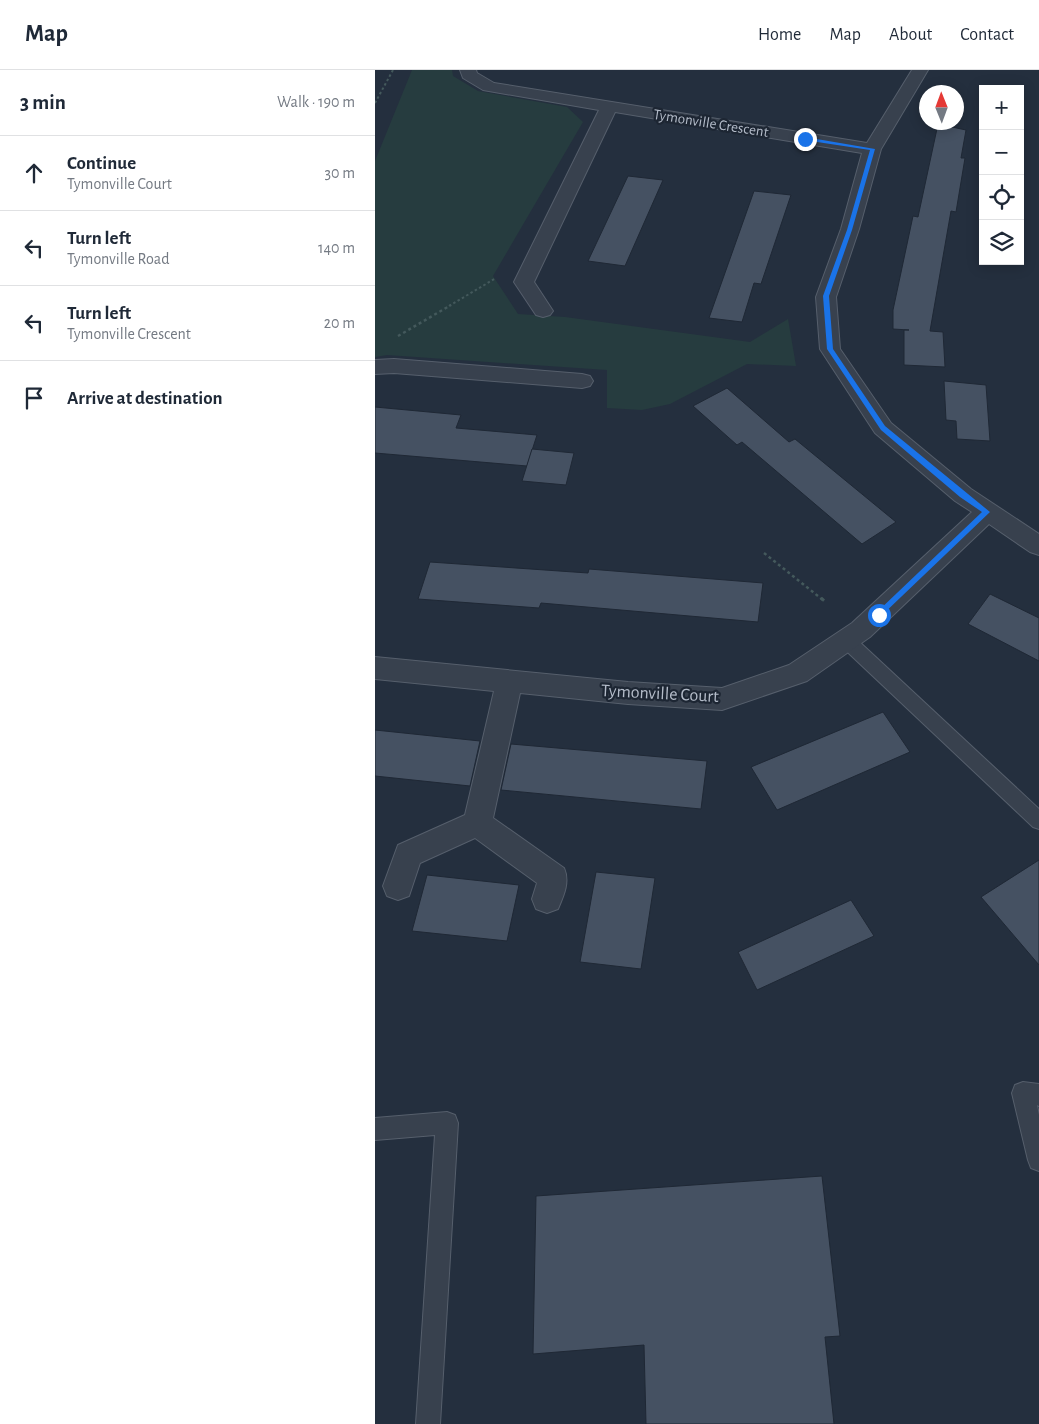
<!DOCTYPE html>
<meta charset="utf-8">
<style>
body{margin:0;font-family:"Alegreya Sans",sans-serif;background:#f6f6f7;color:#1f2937}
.controls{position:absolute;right:15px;top:15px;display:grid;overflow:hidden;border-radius:0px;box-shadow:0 2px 12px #0003}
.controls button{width:45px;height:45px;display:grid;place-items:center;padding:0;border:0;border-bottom:1px solid #e0e1e3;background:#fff;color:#1f2937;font:25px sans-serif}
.compass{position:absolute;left:544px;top:15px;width:45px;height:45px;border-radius:50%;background:#fff;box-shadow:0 2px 12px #0003;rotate:359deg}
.stop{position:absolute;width:15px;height:15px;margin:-11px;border:4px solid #1a73e8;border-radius:50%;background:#fff}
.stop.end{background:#1a73e8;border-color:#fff;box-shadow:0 1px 5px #0008}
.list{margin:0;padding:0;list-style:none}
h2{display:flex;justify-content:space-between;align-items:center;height:65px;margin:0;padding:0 20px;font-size:21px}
h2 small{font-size:16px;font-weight:400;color:#747a83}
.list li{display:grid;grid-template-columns:32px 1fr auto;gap:15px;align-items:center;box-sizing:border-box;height:75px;padding:0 20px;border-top:1px solid #e0e1e3}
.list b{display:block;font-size:19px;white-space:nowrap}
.list p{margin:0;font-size:16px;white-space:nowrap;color:#747a83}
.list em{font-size:16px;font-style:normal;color:#747a83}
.icon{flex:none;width:28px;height:28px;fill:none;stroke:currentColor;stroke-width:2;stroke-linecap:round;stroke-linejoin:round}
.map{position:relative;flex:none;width:664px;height:1354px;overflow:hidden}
header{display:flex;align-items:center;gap:30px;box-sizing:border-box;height:70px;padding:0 25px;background:#fff;border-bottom:1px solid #e0e1e3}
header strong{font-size:24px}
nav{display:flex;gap:28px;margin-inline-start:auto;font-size:18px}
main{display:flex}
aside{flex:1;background:#fff}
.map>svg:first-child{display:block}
.green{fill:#263c3f}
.building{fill:#455162;stroke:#1f2835}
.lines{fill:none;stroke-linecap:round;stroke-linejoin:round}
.lane-casing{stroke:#565f6c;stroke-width:2}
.street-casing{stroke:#565f6c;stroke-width:2}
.path-far2{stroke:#44595c;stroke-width:2;stroke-dasharray:2.5 2.5;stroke-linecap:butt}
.path-far1{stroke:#44595c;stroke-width:2.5;stroke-dasharray:3 3;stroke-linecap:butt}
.path{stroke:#44595c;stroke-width:3;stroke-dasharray:4 4;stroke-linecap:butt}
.lane{fill:#38414e;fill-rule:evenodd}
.street{fill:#38414e;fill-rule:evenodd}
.route{fill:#1a73e8}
.labels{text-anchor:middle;stroke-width:4.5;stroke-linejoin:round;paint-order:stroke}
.far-street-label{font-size:15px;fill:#b4bcc9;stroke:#1d2633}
.street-label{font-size:18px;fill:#b4bcc9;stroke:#1d2633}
</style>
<header>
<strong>Map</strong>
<nav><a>Home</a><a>Map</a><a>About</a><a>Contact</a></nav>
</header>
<main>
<aside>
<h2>3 min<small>Walk · 190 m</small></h2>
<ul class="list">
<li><svg class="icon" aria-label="ahead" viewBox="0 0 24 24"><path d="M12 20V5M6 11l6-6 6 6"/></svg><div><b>Continue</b><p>Tymonville Court</p></div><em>30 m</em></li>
<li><svg class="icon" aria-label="left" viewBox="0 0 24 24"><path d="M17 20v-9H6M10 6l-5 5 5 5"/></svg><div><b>Turn left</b><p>Tymonville Road</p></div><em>140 m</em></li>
<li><svg class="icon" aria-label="left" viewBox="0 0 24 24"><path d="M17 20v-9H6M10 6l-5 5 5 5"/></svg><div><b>Turn left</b><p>Tymonville Crescent</p></div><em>20 m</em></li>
<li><svg class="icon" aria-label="arrive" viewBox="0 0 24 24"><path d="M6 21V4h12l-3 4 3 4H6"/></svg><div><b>Arrive at destination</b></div></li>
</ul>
</aside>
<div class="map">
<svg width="664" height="1354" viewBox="0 0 664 1354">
<rect width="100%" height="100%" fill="#242f3e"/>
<polygon class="green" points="37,0 77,0 78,6 103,21 192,37 208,52 118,206 143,244 190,247 375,272 413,249 421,296 372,294 295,334 267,340 232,338 232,300 12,285 0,287 0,91"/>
<g class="building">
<polygon points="563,54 591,60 586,88 590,88 581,142 576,141 555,261 568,262 570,297 529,295 529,260 534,260 518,259 518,240 538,146 543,147"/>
<polygon points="253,106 288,110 250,196 213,191"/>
<polygon points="379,121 416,125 386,214 379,213 367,252 334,248"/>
<polygon points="569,311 611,315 615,371 582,369 581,351 571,350"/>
<polygon points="352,318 414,372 420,369 521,452 487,474 367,372 362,375 318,336"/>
<polygon points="0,337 86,345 81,358 162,365 152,396 0,383"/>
<polygon points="157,379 199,383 191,415 147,411"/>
<polygon points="55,492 213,503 214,499 388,513 383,552 166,533 164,538 43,529"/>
<polygon points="615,524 664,548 664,591 593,554"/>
<polygon points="508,642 535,682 402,740 376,697"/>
<polygon points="0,660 105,671 95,716 0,706"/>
<polygon points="136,674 332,691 326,739 126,720"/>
<polygon points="664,790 664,895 606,827"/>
<polygon points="221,802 280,808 266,899 205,892"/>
<polygon points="52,805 144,815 132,871 37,861"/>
<polygon points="476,830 499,866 382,920 363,882"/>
<polygon points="447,1106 465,1266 450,1267 459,1354 271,1354 269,1275 158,1284 161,1126"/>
</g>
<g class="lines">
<defs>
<g id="lane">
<polygon points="471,563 477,565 664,739 664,759 658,757 465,575 463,570 465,565"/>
<polygon points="648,1012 664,1014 664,1036 662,1035 664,1045 664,1101 656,1098 653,1090 637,1023 640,1015"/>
<polygon points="72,1042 80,1045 83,1053 65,1354 41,1354 60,1065 0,1070 0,1048"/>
</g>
<g id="street">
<path d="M85,0h16l1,3 17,10 373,60 45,-73h16l-47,79 -22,80 -23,68 4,52 51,74 80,66 68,45v21l-9,-3 -41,-28 -119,113 -63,44 -85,29 -94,-6 -108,-11 -27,125 71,50c6,14 0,27 -6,41l-11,4 -11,-4 -4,-10 5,-16 -62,-45 -55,25 -11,33 -11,4 -11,-4 -4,-10 15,-41 67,-30 29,-124 -119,-12v-22l253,25 94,6 67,-23 63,-42 120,-111 -17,-11 -80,-68 -55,-84 -4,-52 25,-68 21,-76 -247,-41 -81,170 19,29 -3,4 -7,2 -7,-2 -22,-33 85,-172 -116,-20 -20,-12z"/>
<polygon points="19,289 207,304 215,306 218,311 215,316 207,318 19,303 0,304 0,290"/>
</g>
</defs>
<use href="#lane" class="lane-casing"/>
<use href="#street" class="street-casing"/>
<g class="path-far2">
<polyline points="0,33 18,0"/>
<polyline points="74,236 121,208"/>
</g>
<g class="path-far1">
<polyline points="23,266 76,235"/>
<polyline points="389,483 448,530"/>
</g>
<polyline class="path" points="446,528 452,533"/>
<use href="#lane" class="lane"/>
<use href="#street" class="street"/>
</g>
<polygon class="route" points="430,67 500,79 477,160 454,226 458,279 510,356 615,442 504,548 501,547 501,543 607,442 585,427 506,360 452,279 448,226 472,160 495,80 429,70"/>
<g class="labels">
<g class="far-street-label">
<text transform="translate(336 53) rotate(9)" y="5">Tymonville Crescent</text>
</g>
<g class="street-label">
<text transform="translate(285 623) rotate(3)" y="6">Tymonville Court</text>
</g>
</g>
</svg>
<div class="controls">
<button>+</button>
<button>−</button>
<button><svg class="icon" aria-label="locate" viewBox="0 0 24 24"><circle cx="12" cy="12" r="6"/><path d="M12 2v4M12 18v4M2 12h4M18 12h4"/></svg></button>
<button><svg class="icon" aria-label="layers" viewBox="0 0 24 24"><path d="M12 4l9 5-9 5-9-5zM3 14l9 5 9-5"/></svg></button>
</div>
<svg class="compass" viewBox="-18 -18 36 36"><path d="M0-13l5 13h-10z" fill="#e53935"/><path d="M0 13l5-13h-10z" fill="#747a83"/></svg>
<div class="stop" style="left:504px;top:545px"></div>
<div class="stop end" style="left:430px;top:69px"></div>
</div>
</main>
